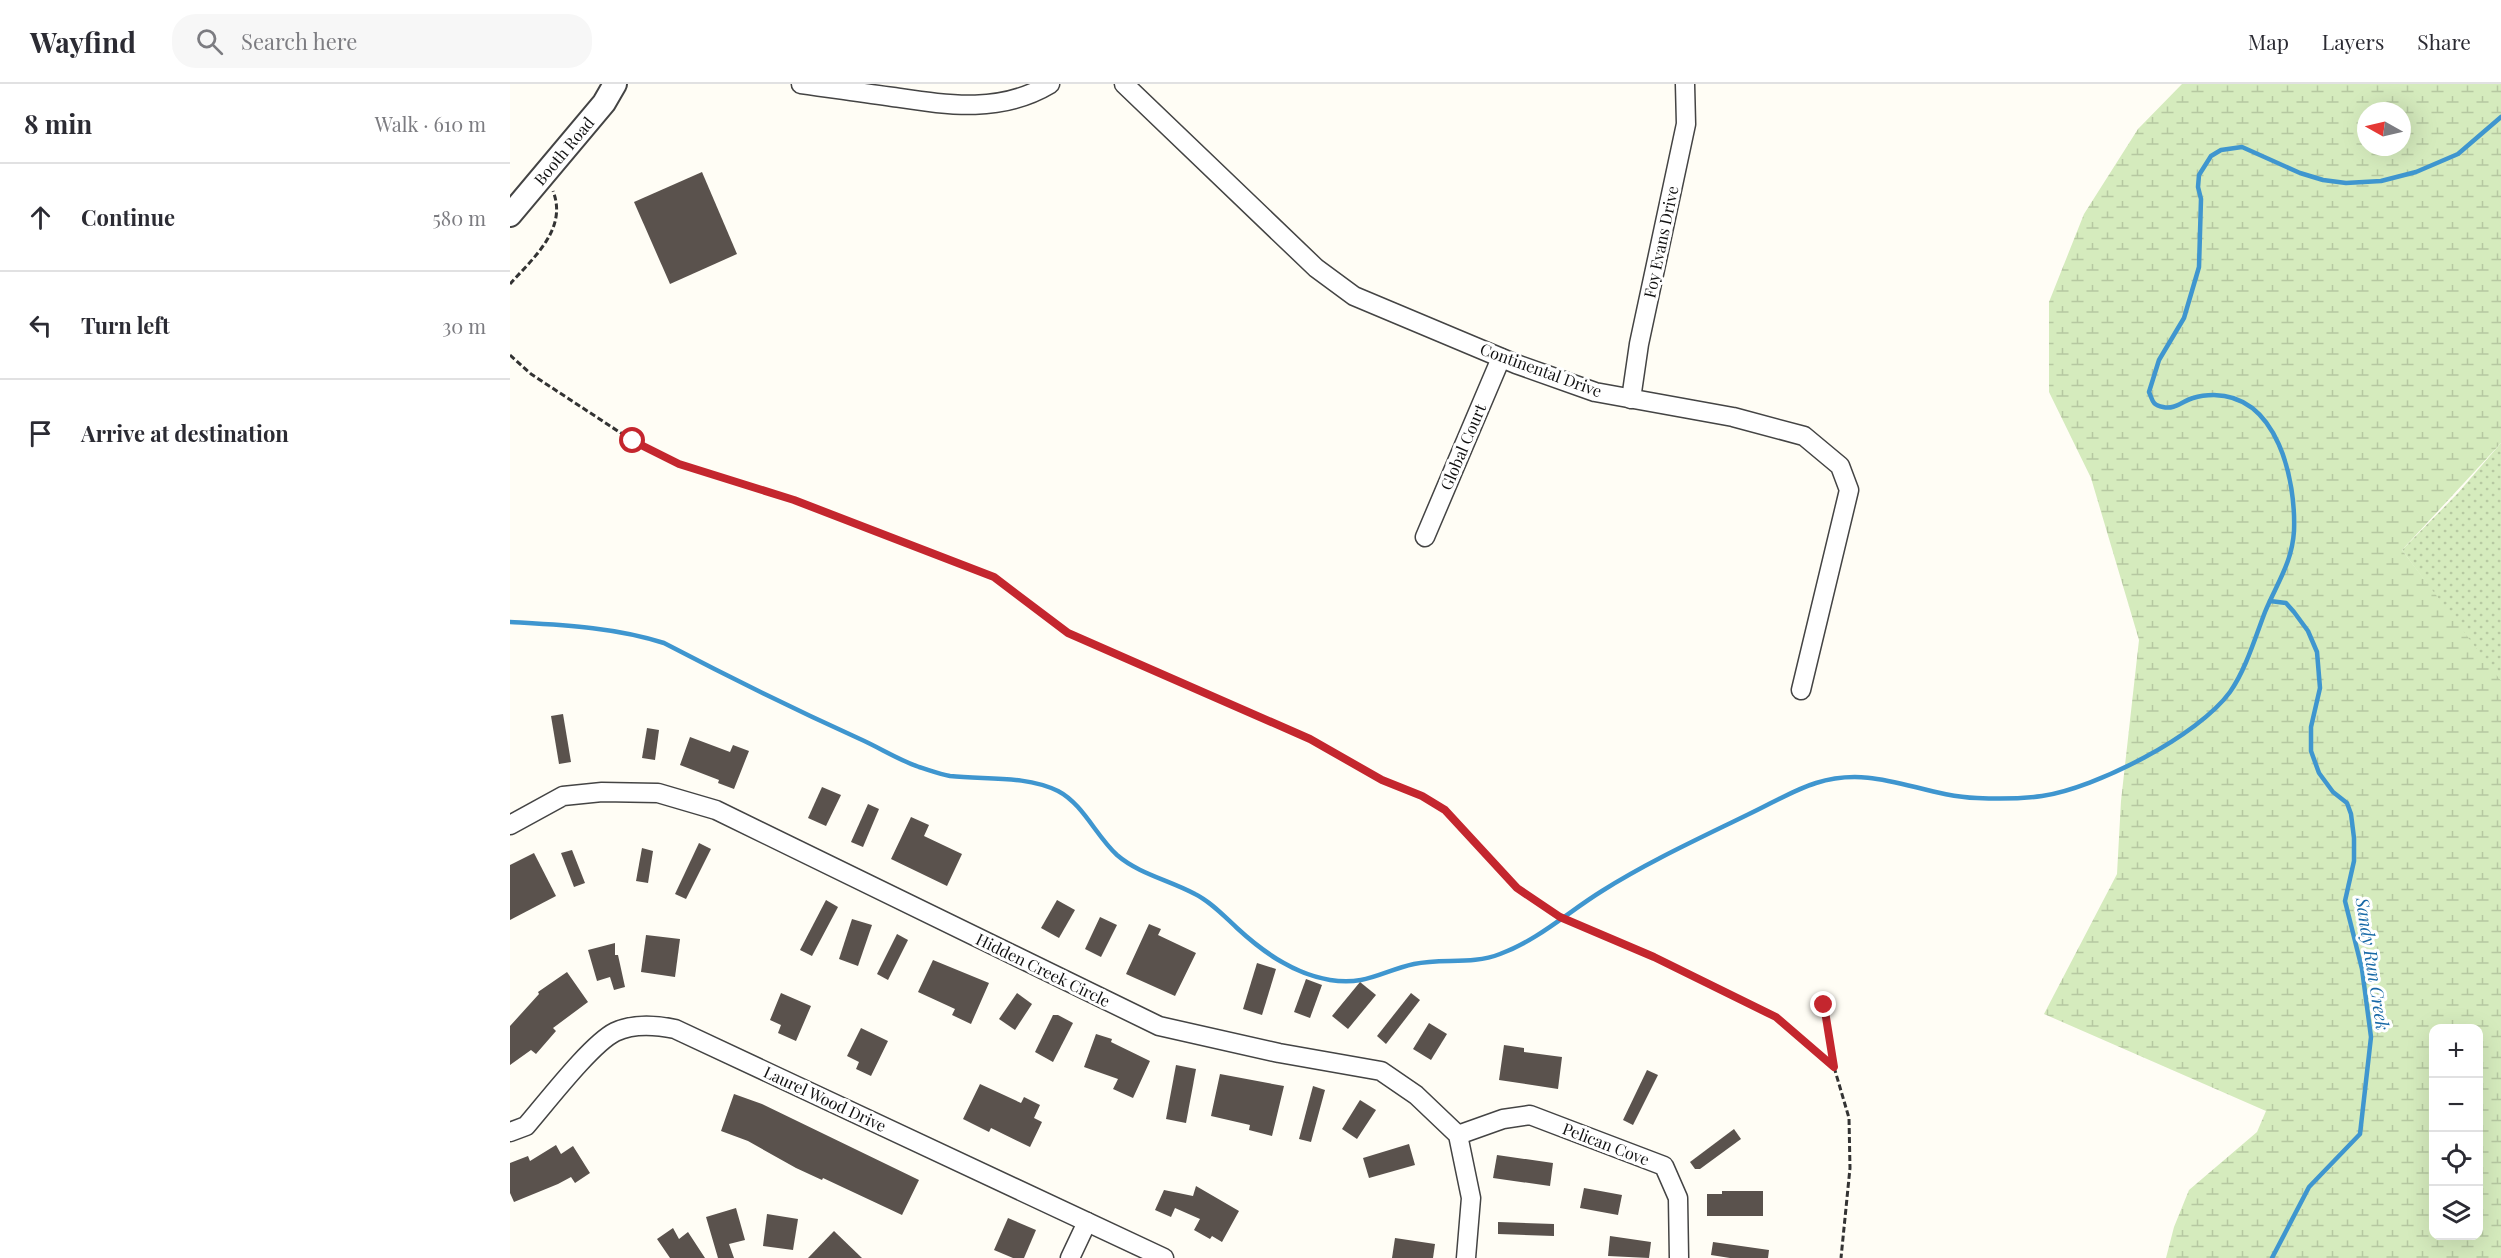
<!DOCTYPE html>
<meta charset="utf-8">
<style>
body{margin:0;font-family:"Playfair Display",serif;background:#f7f7f7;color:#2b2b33}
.controls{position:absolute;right:18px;bottom:18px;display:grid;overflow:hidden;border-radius:12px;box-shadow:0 6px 24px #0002}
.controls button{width:54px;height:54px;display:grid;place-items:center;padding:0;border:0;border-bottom:2px solid #e1e1e2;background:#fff;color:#2b2b33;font:30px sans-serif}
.compass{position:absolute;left:1847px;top:18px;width:54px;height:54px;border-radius:50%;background:#fff;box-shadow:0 6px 24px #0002;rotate:278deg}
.stop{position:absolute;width:18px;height:18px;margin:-14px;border:4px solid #c4262e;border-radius:50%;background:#fff}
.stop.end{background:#c4262e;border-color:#fff;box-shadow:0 2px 6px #0008}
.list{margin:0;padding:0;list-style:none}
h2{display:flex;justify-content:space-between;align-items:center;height:78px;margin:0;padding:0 24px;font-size:26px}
h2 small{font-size:20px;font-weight:400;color:#7c7c81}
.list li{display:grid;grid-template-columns:39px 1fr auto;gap:18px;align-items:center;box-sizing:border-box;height:108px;padding:0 24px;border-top:2px solid #e1e1e2}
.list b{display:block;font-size:22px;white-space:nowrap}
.list em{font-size:20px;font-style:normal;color:#7c7c81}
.icon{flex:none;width:33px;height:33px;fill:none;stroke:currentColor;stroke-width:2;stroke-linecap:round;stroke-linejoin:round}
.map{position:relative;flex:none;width:1991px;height:1174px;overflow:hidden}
header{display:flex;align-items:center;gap:36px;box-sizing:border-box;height:84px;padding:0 30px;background:#fff;border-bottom:2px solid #e1e1e2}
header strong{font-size:28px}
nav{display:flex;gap:33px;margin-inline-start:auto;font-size:21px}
.search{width:420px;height:54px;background:#f7f7f7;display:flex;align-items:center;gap:15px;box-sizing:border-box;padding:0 21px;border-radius:24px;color:#7c7c81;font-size:22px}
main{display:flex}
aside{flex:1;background:#fff}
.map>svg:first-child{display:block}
.green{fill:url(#green-dots)}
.wetland{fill:url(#wetland-marsh);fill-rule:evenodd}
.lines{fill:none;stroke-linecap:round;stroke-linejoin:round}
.stream{stroke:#3f96cf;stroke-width:4.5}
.building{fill:#5a524d}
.minor-casing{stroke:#444;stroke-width:21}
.tertiary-casing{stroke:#444;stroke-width:26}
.path{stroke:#333;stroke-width:3;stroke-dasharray:6 3;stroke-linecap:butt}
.minor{stroke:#fff;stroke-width:18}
.tertiary{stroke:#fff;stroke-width:22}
.route{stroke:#c4262e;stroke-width:8}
.labels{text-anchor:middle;stroke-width:6;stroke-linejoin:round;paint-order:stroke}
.street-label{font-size:16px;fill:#111;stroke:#fff}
.water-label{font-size:18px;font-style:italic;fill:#1768a6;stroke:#fff}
</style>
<header>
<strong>Wayfind</strong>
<div class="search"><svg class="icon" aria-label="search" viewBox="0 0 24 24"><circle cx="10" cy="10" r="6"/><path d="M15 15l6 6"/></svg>Search here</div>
<nav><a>Map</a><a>Layers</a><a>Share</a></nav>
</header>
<main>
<aside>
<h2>8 min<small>Walk · 610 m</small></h2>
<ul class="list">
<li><svg class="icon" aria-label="ahead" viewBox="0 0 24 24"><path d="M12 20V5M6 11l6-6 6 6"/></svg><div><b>Continue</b></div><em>580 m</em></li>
<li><svg class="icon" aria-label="left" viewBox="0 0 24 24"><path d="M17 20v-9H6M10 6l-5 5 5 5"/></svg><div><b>Turn left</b></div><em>30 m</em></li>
<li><svg class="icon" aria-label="arrive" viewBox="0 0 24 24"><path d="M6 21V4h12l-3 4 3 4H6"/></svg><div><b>Arrive at destination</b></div></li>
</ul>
</aside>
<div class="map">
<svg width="1991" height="1174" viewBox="0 0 1991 1174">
<defs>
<pattern id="green-dots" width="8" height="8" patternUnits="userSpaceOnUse" patternTransform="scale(1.5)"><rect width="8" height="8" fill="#d5ebbd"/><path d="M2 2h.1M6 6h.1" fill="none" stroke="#b6c8a1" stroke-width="1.8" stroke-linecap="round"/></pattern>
<pattern id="wetland-marsh" width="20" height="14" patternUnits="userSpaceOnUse" patternTransform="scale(1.5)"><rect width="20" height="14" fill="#d5ebbd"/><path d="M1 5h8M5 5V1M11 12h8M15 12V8" fill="none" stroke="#b6c8a1"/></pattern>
</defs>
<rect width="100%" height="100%" fill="#fffdf5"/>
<polygon class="green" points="1991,359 1991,600 1892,466 1948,409"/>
<path class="wetland" d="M1672,0h319v359l-99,107 99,131v577h-335l8,-31 15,-37 68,-58 9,-21 -222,-97 73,-140 4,-73 18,-161 -48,-162 -42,-86v-90l35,-88 54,-85zM1856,27h36v36h-36zM1924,944h44v208h-44z"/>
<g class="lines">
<g class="stream">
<polyline points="1760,517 1776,519 1784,528 1798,547 1807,568 1810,604 1801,643 1801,667 1809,689 1823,708 1837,719 1841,730 1844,754 1844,777 1835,817 1852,885 1861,953 1850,1050 1799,1103 1762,1174"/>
<path d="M0,538c52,3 104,5 154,21 65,34 130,66 196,96 20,9 39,21 59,28 10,3 21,7 31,9 35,4 75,-1 108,15 25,13 38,45 59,64 22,19 52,25 78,39 16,8 29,22 42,34 27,25 57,46 93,52 36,6 52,-9 84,-16 29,-6 58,1 86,-10 38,-14 68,-42 102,-63 46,-29 96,-52 145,-76 22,-10 46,-25 69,-32 59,-19 104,13 161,15 21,1 43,1 65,-2 54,-8 156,-60 188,-104 16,-23 25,-54 35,-80 12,-29 27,-49 29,-81 2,-51 -16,-135 -80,-136 -6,0 -15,1 -21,3 -11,3 -18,12 -30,9 -11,-2 -10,-6 -14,-15l10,-32 25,-42 15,-51 2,-68 -3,-12 1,-12 12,-19 10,-6 21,-3 58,26 23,7 23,3 35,-2 35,-9 42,-18 43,-37"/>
</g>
</g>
<g class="building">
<polygon points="192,88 227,170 160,200 124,118"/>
<polygon points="53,630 61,678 49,680 41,632"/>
<polygon points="137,644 149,646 145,676 132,674"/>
<polygon points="180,653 220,668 223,661 239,667 224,705 208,699 209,696 170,681"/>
<polygon points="312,703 331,711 316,742 298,734"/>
<polygon points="358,720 369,725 353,763 341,758"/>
<polygon points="401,733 419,741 414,752 452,770 437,802 381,775"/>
<polygon points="189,759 201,765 176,815 165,810"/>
<polygon points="132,764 143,767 138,799 126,797"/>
<polygon points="62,766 75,799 64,803 51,769"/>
<polygon points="24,769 46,812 0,836 0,781"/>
<polygon points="316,816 328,823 302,872 290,866"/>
<polygon points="547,816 565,826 549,854 531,844"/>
<polygon points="590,833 607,841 591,873 575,865"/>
<polygon points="342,835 362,841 348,882 329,875"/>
<polygon points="639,840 651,845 648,851 686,869 665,912 616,890"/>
<polygon points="387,850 398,856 378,896 367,890"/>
<polygon points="136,851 170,855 165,893 131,888"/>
<polygon points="105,859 105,871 108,871 115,903 104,906 100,893 87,897 78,866"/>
<polygon points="423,876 479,899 461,940 442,931 445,925 408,908"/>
<polygon points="747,879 766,885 752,931 733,925"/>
<polygon points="57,888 78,918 43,944 46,947 26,970 21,966 0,981 0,942 29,910 28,908"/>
<polygon points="796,895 812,901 800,934 784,928"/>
<polygon points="850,898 866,911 838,945 822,932"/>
<polygon points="271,909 301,922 286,957 268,949 271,941 260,936"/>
<polygon points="507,909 522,920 505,946 489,935"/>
<polygon points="901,909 910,916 876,960 867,952"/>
<polygon points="543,931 548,931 563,939 543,978 525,968"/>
<polygon points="919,939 937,950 921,976 903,965"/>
<polygon points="351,944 378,957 361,992 346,985 349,978 337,972"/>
<polygon points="586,950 602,955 601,958 640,977 623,1014 603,1005 608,995 574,983"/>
<polygon points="994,961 1014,964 1014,968 1052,973 1048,1005 989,996"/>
<polygon points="666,981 686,985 676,1039 656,1035"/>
<polygon points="1137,986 1148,991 1123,1041 1113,1036"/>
<polygon points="710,990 774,1002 762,1052 739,1046 740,1041 701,1032"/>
<polygon points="470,1000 511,1019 514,1013 530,1021 524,1034 532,1038 520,1063 481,1044 479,1048 453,1035"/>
<polygon points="803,1002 815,1006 801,1058 789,1055"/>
<polygon points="224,1010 252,1020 409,1096 392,1131 313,1094 312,1096 286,1084 238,1057 211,1047"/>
<polygon points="850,1016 866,1026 847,1055 832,1045"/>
<polygon points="1224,1045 1231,1055 1190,1085 1185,1085 1180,1078"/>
<polygon points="899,1060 905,1081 859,1094 853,1074"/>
<polygon points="46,1061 51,1070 63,1062 80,1089 65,1099 61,1093 48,1100 4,1118 0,1109 0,1079 18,1072 20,1077"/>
<polygon points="987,1071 1043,1079 1040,1102 983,1094"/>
<polygon points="686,1102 729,1127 712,1158 702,1152 700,1155 684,1146 690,1135 665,1124 661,1133 645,1126 654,1106 683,1112"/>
<polygon points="1074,1104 1112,1111 1108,1131 1070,1124"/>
<polygon points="1212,1107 1253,1107 1253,1132 1197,1132 1197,1110 1212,1110"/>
<polygon points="226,1124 235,1156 219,1160 224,1174 208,1174 196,1133"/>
<polygon points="257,1130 288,1135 283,1166 253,1162"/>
<polygon points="498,1134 526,1146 514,1174 503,1174 484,1166"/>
<polygon points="988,1138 1044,1140 1044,1152 988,1150"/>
<polygon points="163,1144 169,1155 178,1148 195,1174 160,1174 147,1155"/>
<polygon points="324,1147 352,1174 298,1174"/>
<polygon points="1100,1152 1141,1158 1139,1174 1098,1172"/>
<polygon points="885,1154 925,1160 923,1174 882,1174"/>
<polygon points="1203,1158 1259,1166 1258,1174 1220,1174 1201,1171"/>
</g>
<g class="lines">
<defs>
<g id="minor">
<path d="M291,0c30,4 61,9 92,13 54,8 107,17 157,-13"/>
<polyline points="614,0 806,184 844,212 1006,280 1085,308 1223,333 1294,352 1330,382 1339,406 1291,606"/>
<polyline points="1121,315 1129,260 1176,40 1175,0"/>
<polyline points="915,453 991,274"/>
<polyline points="0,741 53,712 92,708 148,709 206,726 649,942 769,969 871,987 906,1011 948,1051 961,1114 956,1174"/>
<path d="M0,1048l16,-6c20,-23 65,-82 89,-94 19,-9 41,-7 60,-3l489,229"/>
<polyline points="948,1051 993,1035 1020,1031 1154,1082 1168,1114 1169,1174"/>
<polyline points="560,1174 577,1138"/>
</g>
<polyline id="tertiary" points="0,131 94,19 105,0"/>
</defs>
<use href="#minor" class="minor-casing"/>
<use href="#tertiary" class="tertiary-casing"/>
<g class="path">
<path d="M0,200c23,-26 58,-55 43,-93"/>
<polyline points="0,271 21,290 123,357 169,380 284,416 484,493 558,549 800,655 872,696 912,712 935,726 1007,804 1050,833 1144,873 1266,933 1324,983"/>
<polyline points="1314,921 1324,983 1339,1034 1340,1084 1331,1174"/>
</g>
<use href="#minor" class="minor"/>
<use href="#tertiary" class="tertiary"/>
</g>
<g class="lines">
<polyline class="route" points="123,357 169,380 284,416 484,493 558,549 800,655 872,696 912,712 935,726 1007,804 1050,833 1144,873 1266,933 1324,983 1314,921"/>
</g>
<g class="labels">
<g class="street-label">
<text transform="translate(54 67) rotate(-50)" y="6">Booth Road</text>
<text transform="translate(1151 158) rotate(-78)" y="6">Foy Evans Drive</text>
<text transform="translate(1031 286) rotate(20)" y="6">Continental Drive</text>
<text transform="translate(953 363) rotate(-67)" y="6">Global Court</text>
<text transform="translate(533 886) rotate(26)" y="6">Hidden Creek Circle</text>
<text transform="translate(315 1015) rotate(25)" y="6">Laurel Wood Drive</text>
<text transform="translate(1096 1060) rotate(21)" y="6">Pelican Cove</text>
</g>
<g class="water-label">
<text transform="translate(1862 880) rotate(81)" y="6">Sandy Run Creek</text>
</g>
</g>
</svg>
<div class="controls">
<button>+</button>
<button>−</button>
<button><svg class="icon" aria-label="locate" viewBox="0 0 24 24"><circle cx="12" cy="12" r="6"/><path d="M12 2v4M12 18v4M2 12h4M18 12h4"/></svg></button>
<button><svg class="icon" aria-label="layers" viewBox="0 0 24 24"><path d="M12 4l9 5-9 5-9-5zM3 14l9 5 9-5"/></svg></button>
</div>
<svg class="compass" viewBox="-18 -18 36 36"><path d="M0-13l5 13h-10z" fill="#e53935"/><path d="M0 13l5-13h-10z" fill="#7c7c81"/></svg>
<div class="stop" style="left:123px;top:357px"></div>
<div class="stop end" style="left:1314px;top:921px"></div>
</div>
</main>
